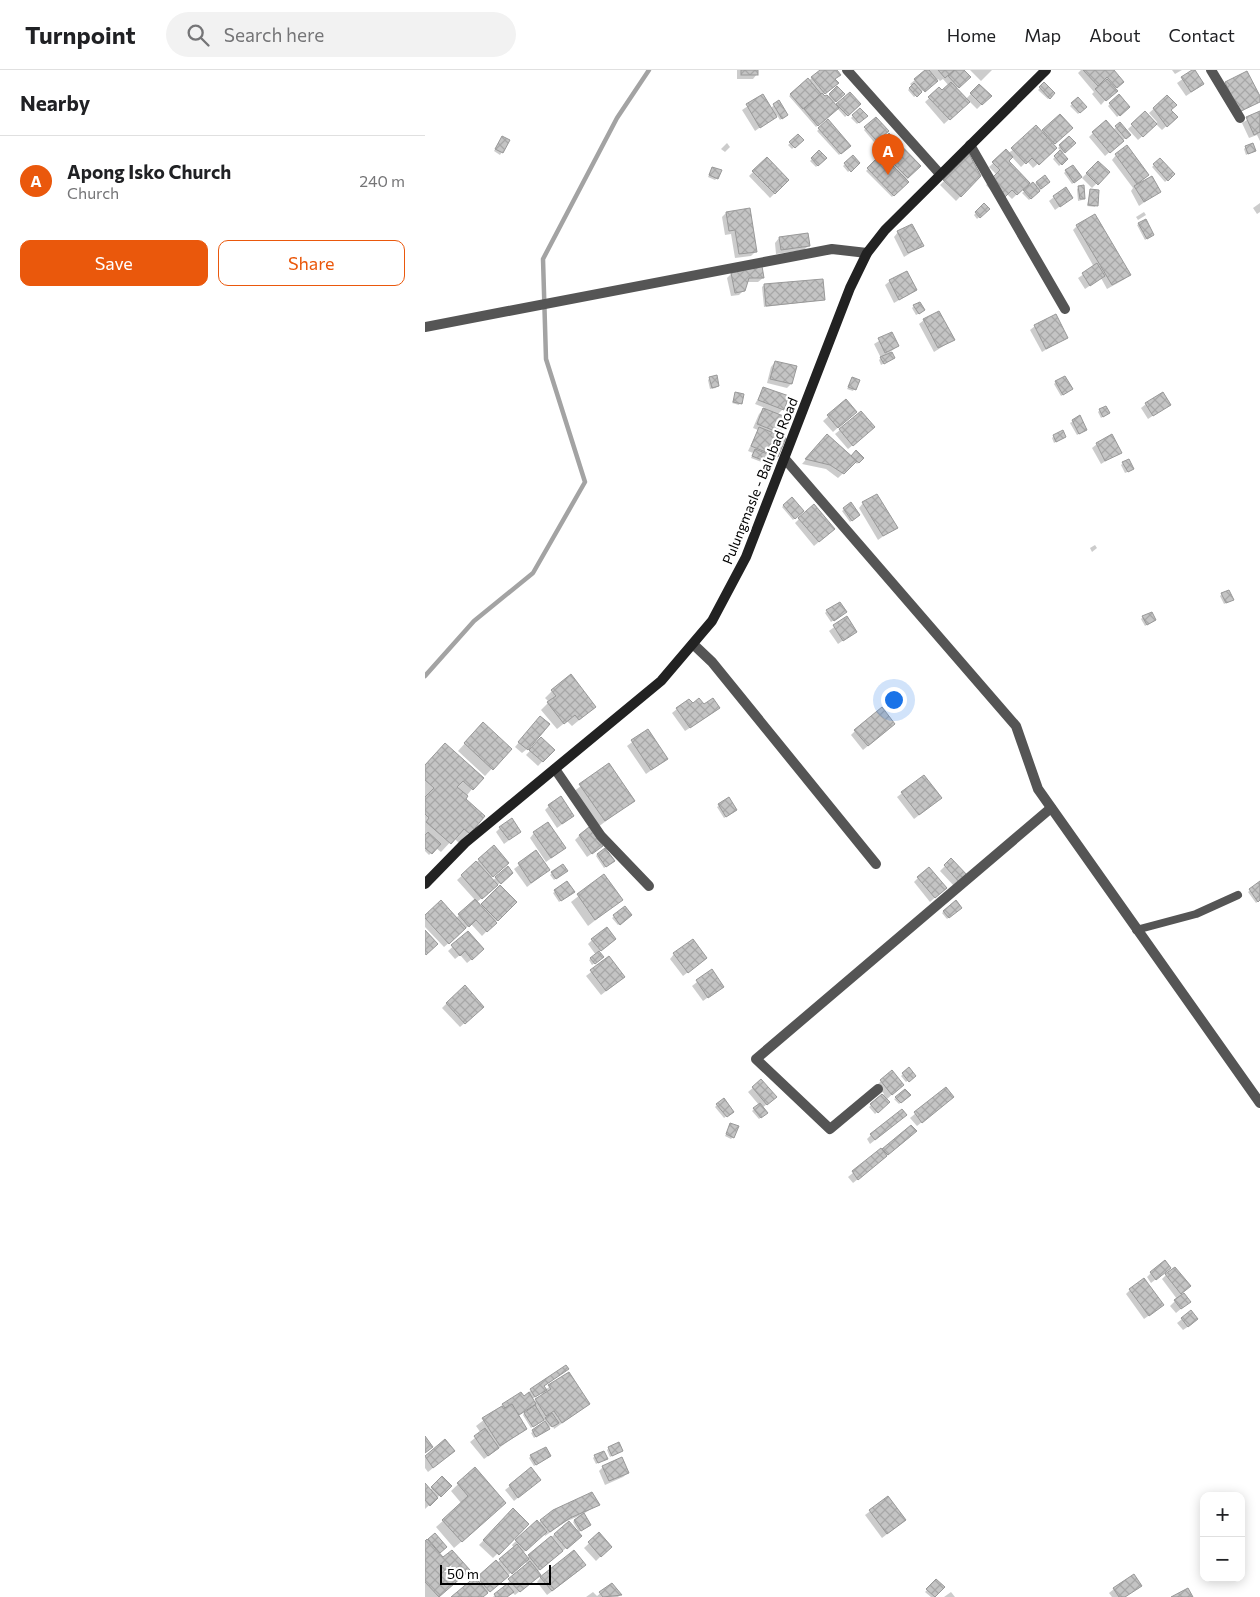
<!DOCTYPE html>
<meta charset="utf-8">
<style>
body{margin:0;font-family:Commissioner,sans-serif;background:#f2f2f2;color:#202124}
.controls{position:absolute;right:15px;bottom:15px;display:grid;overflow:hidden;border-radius:10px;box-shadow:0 2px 12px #0003}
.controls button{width:45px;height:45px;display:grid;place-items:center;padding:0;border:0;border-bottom:1px solid #e0e0e0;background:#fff;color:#202124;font:25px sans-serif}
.scale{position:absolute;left:15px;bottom:12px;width:111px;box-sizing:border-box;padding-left:5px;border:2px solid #000;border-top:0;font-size:14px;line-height:18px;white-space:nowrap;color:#000;-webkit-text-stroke:4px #fff;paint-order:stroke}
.you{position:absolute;left:468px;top:629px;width:18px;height:18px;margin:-12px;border:4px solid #fff;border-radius:50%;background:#1a73e8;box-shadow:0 0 0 8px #1a73e833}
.badge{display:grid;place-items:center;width:32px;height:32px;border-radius:50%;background:#ea580c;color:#fff;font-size:16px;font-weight:700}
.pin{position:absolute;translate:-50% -41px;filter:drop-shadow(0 1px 2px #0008)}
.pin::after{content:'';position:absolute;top:26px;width:18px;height:15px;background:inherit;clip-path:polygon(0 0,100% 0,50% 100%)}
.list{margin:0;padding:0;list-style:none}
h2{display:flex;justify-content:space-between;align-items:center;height:65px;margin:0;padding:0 20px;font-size:21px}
h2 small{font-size:16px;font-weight:400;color:#757577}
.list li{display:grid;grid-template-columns:32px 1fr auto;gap:15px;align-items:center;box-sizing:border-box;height:90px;padding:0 20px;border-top:1px solid #e0e0e0}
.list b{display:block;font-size:19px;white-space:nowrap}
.list p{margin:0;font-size:16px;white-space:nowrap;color:#757577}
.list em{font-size:16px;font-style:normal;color:#757577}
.actions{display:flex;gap:10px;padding:15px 20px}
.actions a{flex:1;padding:11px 0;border:1px solid #ea580c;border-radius:10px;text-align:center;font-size:18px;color:#ea580c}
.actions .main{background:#ea580c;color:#fff}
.icon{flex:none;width:28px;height:28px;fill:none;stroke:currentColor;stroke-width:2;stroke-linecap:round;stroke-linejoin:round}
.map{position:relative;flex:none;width:835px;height:1527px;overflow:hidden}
header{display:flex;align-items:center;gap:30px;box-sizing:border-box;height:70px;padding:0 25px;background:#fff;border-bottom:1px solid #e0e0e0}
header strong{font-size:24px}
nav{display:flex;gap:28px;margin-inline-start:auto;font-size:18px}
.search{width:350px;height:45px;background:#f2f2f2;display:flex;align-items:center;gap:12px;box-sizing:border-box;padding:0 18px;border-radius:28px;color:#757577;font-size:19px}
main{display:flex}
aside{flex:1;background:#fff}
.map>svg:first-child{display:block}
.shadow{fill:#0003;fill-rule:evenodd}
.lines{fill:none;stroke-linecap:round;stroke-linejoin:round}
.stream{stroke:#a3a3a3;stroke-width:4.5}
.building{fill:url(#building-cross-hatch);stroke:#999}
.lane{stroke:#555;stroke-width:8}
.street{stroke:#555;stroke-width:10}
.secondary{stroke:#222;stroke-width:10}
.labels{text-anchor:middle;stroke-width:4.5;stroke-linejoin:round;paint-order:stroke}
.street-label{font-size:14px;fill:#000;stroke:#fff}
</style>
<header>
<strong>Turnpoint</strong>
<div class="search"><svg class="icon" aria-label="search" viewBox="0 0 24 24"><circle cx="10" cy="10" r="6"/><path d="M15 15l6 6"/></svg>Search here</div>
<nav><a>Home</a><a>Map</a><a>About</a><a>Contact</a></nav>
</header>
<main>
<aside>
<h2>Nearby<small></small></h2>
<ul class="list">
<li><span class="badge">A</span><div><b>Apong Isko Church</b><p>Church</p></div><em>240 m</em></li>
</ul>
<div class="actions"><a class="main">Save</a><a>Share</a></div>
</aside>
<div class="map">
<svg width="835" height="1527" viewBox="0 0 835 1527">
<defs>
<pattern id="building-cross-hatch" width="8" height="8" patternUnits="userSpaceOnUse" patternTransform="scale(1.25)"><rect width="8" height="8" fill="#c4c4c4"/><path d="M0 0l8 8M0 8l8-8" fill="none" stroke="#a7a7a7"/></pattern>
</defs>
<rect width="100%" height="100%" fill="#fff"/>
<g class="shadow">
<polygon points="312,0 332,0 332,4 328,9 312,9"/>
<polygon points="397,0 410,0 410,15 397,25 402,27 412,18 418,24 408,34 411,37 425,24 434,34 420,47 412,38 391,57 364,26"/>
<polygon points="502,0 538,0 540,11 531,19 541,29 554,15 565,26 552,39 544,31 519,54 500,32 514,19 517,22 524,16 518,9 515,11 513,9 489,27 483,20 487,16 485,14"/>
<polygon points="545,0 567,0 556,11"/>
<polygon points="656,0 687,0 697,11 676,35 667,24 669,22 653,3"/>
<polygon points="747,0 757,0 750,4"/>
<polygon points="769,1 773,18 761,26 752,13"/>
<polygon points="822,2 835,31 810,45 796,17"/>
<polygon points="619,14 629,24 623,29 613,20"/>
<polygon points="338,26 346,38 349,35 360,46 355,50 352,45 330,61 317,40"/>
<polygon points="694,26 704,37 692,47 683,36"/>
<polygon points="742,27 745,40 751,47 737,60 731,54 713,70 703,59 720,43 731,54 732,52 724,43"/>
<polygon points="653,28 661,37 653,44 645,36"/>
<polygon points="435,39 441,46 432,54 426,48"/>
<polygon points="835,42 835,71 832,65 824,68 817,53"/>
<polygon points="635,46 647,58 628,75 626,82 608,98 602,91 596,97 587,87 583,91 603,113 587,129 582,124 575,130 561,115 572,105 564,97 581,81 583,83 616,63"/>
<polygon points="451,48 462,60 449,72 439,60"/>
<polygon points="403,51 424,76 414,85 392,61"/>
<polygon points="695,54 704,65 680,86 664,67 668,63 688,60"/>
<polygon points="464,65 494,96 467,127 441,101 457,85 450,79"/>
<polygon points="373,66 377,70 367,79 363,75"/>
<polygon points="644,67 649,73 637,84 642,89 634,96 628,89 636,81 633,78"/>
<polygon points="76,69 84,71 75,85 69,81"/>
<polygon points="302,73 305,77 300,82 296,79"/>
<polygon points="821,77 829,81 821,85 819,79"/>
<polygon points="394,82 400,88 391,97 385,91"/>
<polygon points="691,85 718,109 714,115 735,121 714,136 706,121 708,118 687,90"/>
<polygon points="544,86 555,106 531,131 515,115"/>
<polygon points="428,87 433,93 423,102 418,96"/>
<polygon points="342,88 363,110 345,128 324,106"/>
<polygon points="735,89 749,104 740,112 727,97"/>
<polygon points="673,92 683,102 667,118 657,108"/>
<polygon points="287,98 292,108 290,110 283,107"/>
<polygon points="641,101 654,109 647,114 639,103"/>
<polygon points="620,107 622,114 604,130 597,123"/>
<polygon points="654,117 659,129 657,130 653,131 652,119"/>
<polygon points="665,121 671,135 670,137 662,136"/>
<polygon points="629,127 646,128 630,140 624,131"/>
<polygon points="835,133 835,142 832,144 828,138"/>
<polygon points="559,135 563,139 552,149 549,145"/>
<polygon points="719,142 721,145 713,150 711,147"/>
<polygon points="301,143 331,181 326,186 310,188 306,164 300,165 297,147"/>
<polygon points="714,154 726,166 720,170 712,155"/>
<polygon points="652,156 704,204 700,209 682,219 676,208 660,219 653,208 669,197 648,160"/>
<polygon points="473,162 497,176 479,187 469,167"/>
<polygon points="382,164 384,175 379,180 351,184 350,173 354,168"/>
<polygon points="306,204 338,208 333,212 321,212 318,221 314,225 306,226 302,208"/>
<polygon points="465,211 491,220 469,233 460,215"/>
<polygon points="339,215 399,230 339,237 337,217"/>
<polygon points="489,236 497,242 491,245 487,238"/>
<polygon points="499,250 528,270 509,282 494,254"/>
<polygon points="610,256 642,267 617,282 605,260"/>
<polygon points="467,263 473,276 465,282 469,288 456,295 454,290 456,288 449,274"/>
<polygon points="350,292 366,314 362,318 342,313 346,297"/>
<polygon points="285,308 292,316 291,318 285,319 283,310"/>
<polygon points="426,311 433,311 428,321 422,319"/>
<polygon points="631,312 644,321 636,326 629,314"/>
<polygon points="339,318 358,339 352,345 354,362 351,365 359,369 352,387 347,391 342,389 339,393 326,388 328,383 323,381 333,360 328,358 334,344 340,338 330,334"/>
<polygon points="311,323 315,333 314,335 307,333"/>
<polygon points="421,331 426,346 408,362 398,351"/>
<polygon points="721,334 744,335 723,349 716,338"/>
<polygon points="675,340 681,345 676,348 673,342"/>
<polygon points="436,343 444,362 423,379 410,364"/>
<polygon points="655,347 661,360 652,365 645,353"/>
<polygon points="629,366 640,367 629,373 627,368"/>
<polygon points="398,370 426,387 437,388 432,394 430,392 413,408 401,399 377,394"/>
<polygon points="672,374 695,382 676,394 667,378"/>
<polygon points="698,393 705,401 700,403 696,395"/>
<polygon points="366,429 377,441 368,450 357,437"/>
<polygon points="438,433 471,457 453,470 434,438"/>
<polygon points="426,434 432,447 425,452 417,441"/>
<polygon points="374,449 404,463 389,476 370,453"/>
<polygon points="670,475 672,478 667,482 665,478"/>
<polygon points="797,524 806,531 799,534 795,526"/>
<polygon points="402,541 419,544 406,552 400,543"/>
<polygon points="718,547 730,550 720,556 716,549"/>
<polygon points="421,548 430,562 413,574 404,561"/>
<polygon points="127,621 170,637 147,656 142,651 132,659 116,640 124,632 120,628"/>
<polygon points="267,635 278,636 289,642 260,661 247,643 252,639"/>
<polygon points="111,652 102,679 97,683 90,677"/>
<polygon points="464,658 438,680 426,665 430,661"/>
<polygon points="223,660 242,689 221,704 202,676"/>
<polygon points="51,661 85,679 60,706 33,681"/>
<polygon points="116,669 128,680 113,696 101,685"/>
<polygon points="10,684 47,719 39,729 59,746 34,773 29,768 16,782 11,778 4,785 0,781 0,695"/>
<polygon points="184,695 209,730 173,757 148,722"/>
<polygon points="499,706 511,732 489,749 472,727"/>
<polygon points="304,729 309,742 299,748 292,737"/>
<polygon points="124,736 148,746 132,758 120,740"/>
<polygon points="75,758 95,762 79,774 71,762"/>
<polygon points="109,763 135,782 121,792 105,768"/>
<polygon points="154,766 172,780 162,787 150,770"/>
<polygon points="111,782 124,800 102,817 89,799"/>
<polygon points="172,785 186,793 179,798 171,786"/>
<polygon points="54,790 78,798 65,809 67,811 83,798 87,803 52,832 55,837 75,817 90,832 57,866 46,854 19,877 0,857 0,847 31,848 50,830 32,810"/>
<polygon points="526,790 541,806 530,817 515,801"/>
<polygon points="127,803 139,803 129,810 125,805"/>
<polygon points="179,806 196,830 163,856 146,832"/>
<polygon points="493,808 516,822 505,832 489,812"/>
<polygon points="835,812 835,830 831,833 823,822"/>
<polygon points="142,813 146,824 134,832 128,823"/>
<polygon points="531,832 535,838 522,849 517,843"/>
<polygon points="200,838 206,845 193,855 187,848"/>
<polygon points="43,863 53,884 42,893 35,885 30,889 23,881"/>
<polygon points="167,870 185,873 174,882 176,888 167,895 164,890 171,885 163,874"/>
<polygon points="249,884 281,888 258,906 245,889"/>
<polygon points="184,888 194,911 176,925 161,906"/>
<polygon points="286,901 297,917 278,931 267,916"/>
<polygon points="22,933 53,941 35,957 17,938"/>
<polygon points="484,999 489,1006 481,1012 476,1006"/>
<polygon points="336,1011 346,1031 337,1038 341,1043 334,1049 327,1041 334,1035 323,1022"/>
<polygon points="456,1011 473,1019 461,1030 463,1032 450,1044 444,1037 459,1024 452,1015"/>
<polygon points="520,1019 523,1031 492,1056 485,1048"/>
<polygon points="484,1025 474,1034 469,1029 471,1028"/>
<polygon points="292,1035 306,1043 299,1048 290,1037"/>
<polygon points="476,1049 445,1074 442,1069 446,1065"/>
<polygon points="306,1054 308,1067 306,1069 300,1066"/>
<polygon points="486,1066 428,1113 423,1107 455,1080"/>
<polygon points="740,1202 726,1213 722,1207 726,1203"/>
<polygon points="741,1205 764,1232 751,1243 745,1236 752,1229 737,1209"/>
<polygon points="705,1220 733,1239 719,1249 701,1224"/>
<polygon points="757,1249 767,1254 758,1260 752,1253"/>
<path d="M142,1299l-24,18 2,3 23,-17 21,31 -35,25 -1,-3 -4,1 -15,11 -3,-5 15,-11 -3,-3 -12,9 -8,-13 4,-5 -10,6 8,13 -41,30 -14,-17 11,-9 -5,-7 27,-21 21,-8 7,-7zM117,1323l1,3 -9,6 -2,-3z"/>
<polygon points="20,1371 24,1385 3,1402 0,1398 0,1387"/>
<polygon points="184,1378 195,1382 185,1387 182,1380"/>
<polygon points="106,1386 123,1388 109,1396 104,1388"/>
<polygon points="170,1386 181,1389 171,1394 168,1388"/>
<polygon points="178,1397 203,1403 198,1407 180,1415 174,1401"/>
<polygon points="49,1399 73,1440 29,1478 11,1457 37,1434 26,1421"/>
<polygon points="106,1399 110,1414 89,1431 80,1420"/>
<polygon points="17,1408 25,1416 0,1439 0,1415 5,1420"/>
<polygon points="463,1428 480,1450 457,1468 440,1445"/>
<polygon points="173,1435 158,1444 163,1457 154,1462 148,1452 154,1446 140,1452 120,1466 119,1464 98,1483 102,1488 130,1464 151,1470 112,1502 110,1509 90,1525 87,1522 81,1527 68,1527 102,1494 100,1491 57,1527 28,1527 72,1493 89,1478 87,1475 91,1471 116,1451"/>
<polygon points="88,1440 102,1454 68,1488 54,1475"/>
<polygon points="9,1464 21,1477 13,1484 36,1507 13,1527 0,1527 0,1473"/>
<polygon points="174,1464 185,1477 171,1491 159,1478"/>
<polygon points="155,1500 122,1525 112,1512 116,1507"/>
<polygon points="511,1511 518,1517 509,1527 506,1527 500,1522"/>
<polygon points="187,1514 195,1525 193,1527 161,1527 168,1522 172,1526"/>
<polygon points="715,1516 700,1527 687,1527 684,1523 689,1519"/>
<polygon points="526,1522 530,1527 519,1527"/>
</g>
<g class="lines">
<polyline class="stream" points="0,606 49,551 108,503 160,412 121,289 118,189 192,48 224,0"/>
</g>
<g class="building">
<rect x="316" y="0" width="17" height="5"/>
<polygon points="395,0 412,0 416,5 410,9 414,13 400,24 386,7"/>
<polygon points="500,0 504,0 513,11 500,22 489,9"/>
<polygon points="513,0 529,0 520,8"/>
<polygon points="530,0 539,0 546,7 534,18 523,6"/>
<polygon points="658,0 689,0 699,12 692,18 682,7 673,16"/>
<polygon points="767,0 770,0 779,14 766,22 756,7"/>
<polygon points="822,1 835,26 835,32 814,42 800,12"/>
<polygon points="383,8 396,24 378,39 365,24"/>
<polygon points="682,9 693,21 681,31 670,19"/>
<polygon points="526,12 545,32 525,50 503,27 514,17 517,20"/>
<polygon points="619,12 630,23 625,29 614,17"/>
<polygon points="489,13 497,22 492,27 484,18"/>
<polygon points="554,14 567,26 557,35 545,23"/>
<polygon points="412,16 420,24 411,32 404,24"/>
<polygon points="425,22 436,34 423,46 411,34"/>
<polygon points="397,23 400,26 402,25 414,38 393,56 379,39"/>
<polygon points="338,24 352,47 335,58 321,34"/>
<polygon points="694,24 705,37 695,46 684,33"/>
<polygon points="742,25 752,35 746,40 753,47 742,57 728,38"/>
<polygon points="653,27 662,37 655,43 646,33"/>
<polygon points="354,30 363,45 357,49 348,34"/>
<polygon points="435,38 443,46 434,53 427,45"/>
<polygon points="720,41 732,54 718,67 706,54"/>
<polygon points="835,41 835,62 829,65 821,47"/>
<polygon points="635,44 648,58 630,74 617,60"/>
<polygon points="451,47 464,61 452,71 439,57"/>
<polygon points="403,49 426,76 416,84 393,58"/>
<polygon points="681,50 699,71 685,83 667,62"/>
<polygon points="695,52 706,65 701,69 690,56"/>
<polygon points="611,55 632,78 614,95 607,88 601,94 586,78"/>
<polygon points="464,63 496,96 483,108 451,76"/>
<polygon points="373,64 379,70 370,78 364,72"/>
<polygon points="77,66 85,70 78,83 70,79"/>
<polygon points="644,66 651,73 640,83 634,75"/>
<polygon points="828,73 831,81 823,84 820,76"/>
<polygon points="702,75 724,105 712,114 690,84"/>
<polygon points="581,79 588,87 584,91 605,113 592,125 587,120 580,127 565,110 575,100 567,92"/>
<polygon points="394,80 402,88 393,96 386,88"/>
<polygon points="635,80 643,89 637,95 629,86"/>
<polygon points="456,84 484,112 469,126 442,98"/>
<polygon points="544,84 556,106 536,127 518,110"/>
<polygon points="428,85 435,93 426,102 419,93"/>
<polygon points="342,87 364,110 350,124 327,101"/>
<polygon points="735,88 750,104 743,111 728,94"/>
<polygon points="673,91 685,102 673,115 661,103"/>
<polygon points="648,95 657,107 649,113 640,100"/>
<polygon points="287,97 297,100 293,109 284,105"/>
<polygon points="620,105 625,112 616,119 611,112"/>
<polygon points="727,106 736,122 719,132 709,116"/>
<polygon points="608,112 615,121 606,129 598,120"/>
<polygon points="659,115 660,129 655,129 653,116"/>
<polygon points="641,117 648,128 635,137 628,126"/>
<polygon points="665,119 674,120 673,136 663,135"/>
<polygon points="559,133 565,139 555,148 550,142"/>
<polygon points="325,138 332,182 314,184 310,160 304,161 301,142"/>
<polygon points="670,144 706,205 687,215 651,155"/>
<polygon points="721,149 729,165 722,169 713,153"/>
<polygon points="487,154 499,176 483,183 472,161"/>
<polygon points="383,163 385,176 356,180 354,167"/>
<polygon points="672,193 680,206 665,216 657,203"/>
<polygon points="337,196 339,208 324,208 320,221 310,223 306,203"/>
<polygon points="482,201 492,220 474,230 464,210"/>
<polygon points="398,209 400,230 341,236 339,214"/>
<polygon points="495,232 500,240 494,244 488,235"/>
<polygon points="514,241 530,270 513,278 498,249"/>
<polygon points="631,244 643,268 621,279 609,255"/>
<polygon points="467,262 474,276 460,283 453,268"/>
<polygon points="467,282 470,288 459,294 455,287"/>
<polygon points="350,291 372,296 367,314 345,309"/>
<polygon points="292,305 294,316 287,318 284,307"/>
<polygon points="640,306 648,319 638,325 630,311"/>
<polygon points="427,307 435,310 431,320 423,317"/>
<polygon points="338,317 364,326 359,340 333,330"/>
<polygon points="310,322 319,324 317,334 308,332"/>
<polygon points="738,322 746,335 728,346 720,333"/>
<polygon points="421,329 432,342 413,358 402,345"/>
<polygon points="681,336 685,343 678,347 674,339"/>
<polygon points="338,338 361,347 355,363 332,354"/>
<polygon points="436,341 450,357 428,376 414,359"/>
<polygon points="655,345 662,360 654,364 647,350"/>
<polygon points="334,357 361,368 353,387 326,376"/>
<polygon points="638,360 641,367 631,372 628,365"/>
<polygon points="402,364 432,391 419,404 405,395 380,389"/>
<polygon points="687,364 697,383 680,391 671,373"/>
<polygon points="330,379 345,385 342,392 327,386"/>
<polygon points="431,380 439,388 434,393 426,386"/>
<polygon points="704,389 709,399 703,402 697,392"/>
<polygon points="452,424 473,458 458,466 437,432"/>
<polygon points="367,427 379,441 370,449 358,435"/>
<polygon points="426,432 435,445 427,451 418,438"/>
<polygon points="389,434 410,459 394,472 373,448"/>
<polygon points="804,520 809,530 801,533 796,523"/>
<polygon points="415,532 422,542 409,551 401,540"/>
<polygon points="727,542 731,550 722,555 717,546"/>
<polygon points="422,546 432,562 418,571 408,555"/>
<polygon points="146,604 171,637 154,650 150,645 139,654 122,632 131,626 126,620"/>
<polygon points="274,628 279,634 288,628 295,638 265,658 251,638 264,629 268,633"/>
<polygon points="457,637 470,654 443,676 429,660"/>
<polygon points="115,646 125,654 103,680 93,672"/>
<polygon points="58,652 87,679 68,700 39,673"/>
<polygon points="223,659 243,689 226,700 206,670"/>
<polygon points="116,667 130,680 118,692 104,680"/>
<polygon points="20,673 59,708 48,720 38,711 32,717 43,726 41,729 60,746 45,764 39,759 26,774 1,752 4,748 0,744 0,727 9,718 0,710 0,695"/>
<polygon points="184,693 210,731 180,751 154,714"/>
<polygon points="499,705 517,728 494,745 476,722"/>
<polygon points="136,726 149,746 137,754 123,735"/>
<polygon points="304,727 312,740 301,747 293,734"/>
<polygon points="87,748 96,762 84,770 74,757"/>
<polygon points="123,752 141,778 126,788 108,762"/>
<polygon points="164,757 178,776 167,784 154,765"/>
<polygon points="3,762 16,774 7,784 0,778 0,765"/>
<polygon points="69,775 84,793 68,807 53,789"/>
<polygon points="180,778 190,791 181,797 172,784"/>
<polygon points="111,780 125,800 106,813 93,793"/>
<polygon points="526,788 543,806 535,813 519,795"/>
<polygon points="51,791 73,815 57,829 36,805"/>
<polygon points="138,794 143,801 131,809 126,802"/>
<polygon points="83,796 88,803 76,814 70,807"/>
<polygon points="504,797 522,818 510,828 492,807"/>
<polygon points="179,804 198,830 170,850 152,824"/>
<polygon points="142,811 150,822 136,831 129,820"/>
<polygon points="835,811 835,830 833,832 824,819"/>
<polygon points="75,815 92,832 73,851 56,834"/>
<polygon points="50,829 72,853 62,862 51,850 44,857 33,844"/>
<polygon points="16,830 41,858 24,874 0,848 0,845"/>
<polygon points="531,830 537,838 524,848 518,841"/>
<polygon points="200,836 207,845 195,855 188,845"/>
<polygon points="182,857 191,869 176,881 166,869"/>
<polygon points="0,860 13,874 1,885 0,883"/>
<polygon points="43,861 59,879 47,890 40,881 35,886 26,875"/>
<polygon points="268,869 282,888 263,903 248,883"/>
<polygon points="174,881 179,887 170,894 165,888"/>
<polygon points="184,886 200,907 181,921 165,900"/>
<polygon points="287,899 299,917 283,928 271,910"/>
<polygon points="40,915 59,937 40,954 21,933"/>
<polygon points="484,997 491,1006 484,1012 477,1003"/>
<polygon points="467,1000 479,1015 467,1025 455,1010"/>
<polygon points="336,1009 352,1027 342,1035 327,1017"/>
<polygon points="521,1017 529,1027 497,1053 489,1042"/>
<polygon points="480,1019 486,1025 476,1033 470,1027"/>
<polygon points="457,1024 465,1032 453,1043 445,1034"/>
<polygon points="299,1028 309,1042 302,1047 291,1034"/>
<polygon points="335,1033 343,1043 336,1048 328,1038"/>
<polygon points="477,1039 482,1045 450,1070 445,1064"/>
<polygon points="305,1053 314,1056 309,1068 301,1064"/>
<polygon points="486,1055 492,1061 463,1085 457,1079"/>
<polygon points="456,1078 462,1086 433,1110 427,1101"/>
<polygon points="740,1190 746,1198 731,1210 725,1202"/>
<polygon points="750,1197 766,1216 756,1224 740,1204"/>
<polygon points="719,1208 739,1235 724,1246 704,1219"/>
<polygon points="759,1223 766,1232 756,1239 749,1230"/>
<polygon points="766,1240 773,1249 763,1257 756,1248"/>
<polygon points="141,1295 144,1299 119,1316 122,1320 110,1327 105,1319"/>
<polygon points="144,1302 165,1334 137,1353 129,1341 121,1346 110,1329 126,1319 123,1315"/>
<polygon points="96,1322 99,1326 104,1322 111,1334 94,1345 86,1334 80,1338 77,1334"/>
<polygon points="87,1334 102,1359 75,1376 57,1348 77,1336 79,1339"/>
<polygon points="110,1335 119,1350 108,1357 99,1343"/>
<polygon points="127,1343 134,1353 127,1357 120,1348"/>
<polygon points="120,1351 125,1359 111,1367 107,1360"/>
<polygon points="60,1358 74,1378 63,1386 49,1366"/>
<polygon points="0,1366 8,1377 0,1383"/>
<polygon points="20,1369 30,1381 8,1398 0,1386"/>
<polygon points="194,1372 198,1381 187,1386 183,1377"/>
<polygon points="121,1377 126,1386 111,1395 105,1385"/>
<polygon points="179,1381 183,1389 173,1393 169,1385"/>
<polygon points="197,1387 204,1403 184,1411 177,1396"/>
<polygon points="50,1397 81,1433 37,1472 17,1450 43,1426 32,1413"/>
<polygon points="106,1397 116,1410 93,1428 84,1415"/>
<polygon points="17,1406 27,1416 16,1427 6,1417"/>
<polygon points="0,1413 13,1428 5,1436 0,1430"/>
<polygon points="167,1422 175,1435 145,1448 125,1462 115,1450 128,1440"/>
<polygon points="463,1426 481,1450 462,1464 444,1440"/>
<polygon points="88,1438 104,1454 74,1485 58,1470"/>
<polygon points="159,1443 166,1455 156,1461 149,1450"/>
<polygon points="112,1450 122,1462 101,1481 90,1470"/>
<polygon points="144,1451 157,1466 142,1479 129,1464"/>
<polygon points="174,1462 187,1477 176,1487 163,1472"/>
<polygon points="10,1463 22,1477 15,1483 3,1469"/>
<polygon points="126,1466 138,1481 115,1500 103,1485"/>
<polygon points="2,1469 18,1487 27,1480 45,1500 14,1527 0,1512 0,1471"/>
<polygon points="92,1474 104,1489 87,1504 74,1489"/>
<polygon points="149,1480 161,1495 127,1521 115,1507"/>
<polygon points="71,1490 84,1506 65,1522 52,1507"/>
<polygon points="105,1491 116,1505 95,1522 83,1509"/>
<polygon points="709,1504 717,1516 700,1527 694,1527 688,1518"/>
<polygon points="50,1507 63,1523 58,1527 26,1527"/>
<polygon points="511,1509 520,1517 510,1527 501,1519"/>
<polygon points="187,1513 197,1525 178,1527 174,1522"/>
<polygon points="82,1514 89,1522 82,1527 71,1527 69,1524"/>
<polygon points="763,1518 768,1527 746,1527"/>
</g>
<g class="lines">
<polyline class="lane" points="711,860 771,844 813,825"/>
<g class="street">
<polyline points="422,0 515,104"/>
<polyline points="786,0 815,48"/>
<polyline points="545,75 640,239"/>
<polyline points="0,257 407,179 442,183"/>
<polyline points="360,389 591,656 613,719 835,1033"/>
<polyline points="268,574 287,592 451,794"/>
<polyline points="130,699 176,766 224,816"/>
<polyline points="453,1019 405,1059 331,989 626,738"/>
</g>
<polyline class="secondary" points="0,814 40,773 236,611 287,551 321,487 425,218 442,183 460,160 621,0"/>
</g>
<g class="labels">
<g class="street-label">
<text transform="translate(335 411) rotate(-68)" y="5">Pulungmasle - Balubad Road</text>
</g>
</g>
</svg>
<div class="controls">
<button>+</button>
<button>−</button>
</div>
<div class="scale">50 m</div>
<div class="you"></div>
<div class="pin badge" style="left:463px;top:105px">A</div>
</div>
</main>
